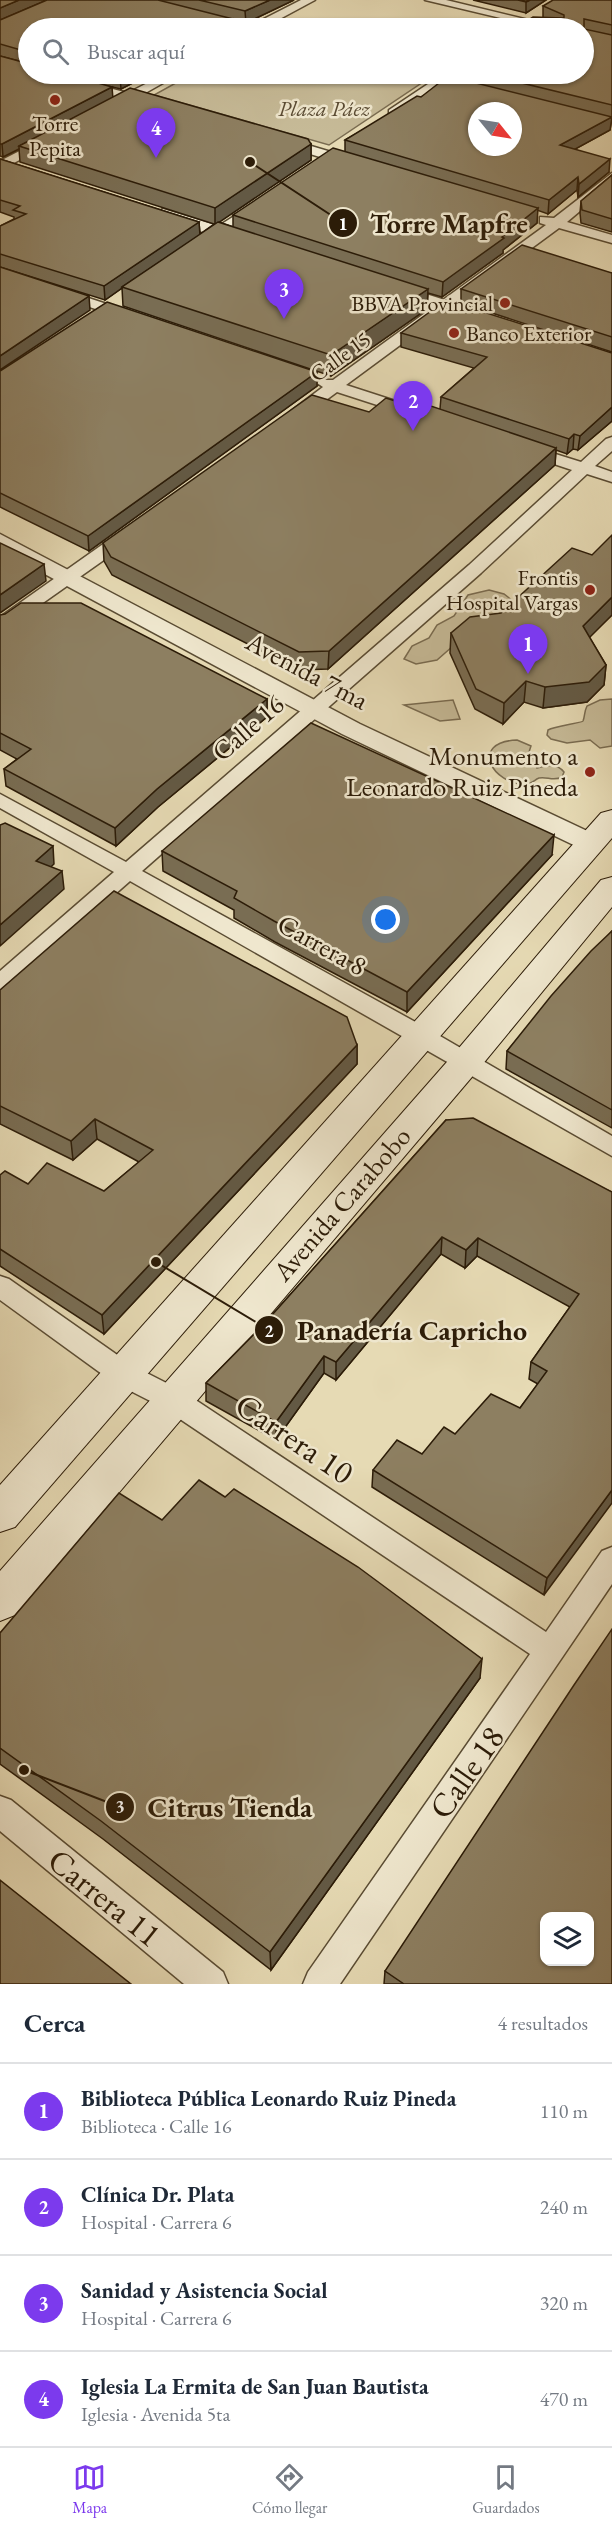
<!DOCTYPE html>
<html lang="es">
<meta charset="utf-8">
<style>
body{margin:0;font-family:"EB Garamond",serif;background:#f2f2f3;color:#1f2937}
.controls{position:absolute;right:18px;bottom:18px;display:grid;overflow:hidden;border-radius:12px;box-shadow:0 2px 4px #0004}
.controls button{width:54px;height:54px;display:grid;place-items:center;padding:0;border:0;border-bottom:2px solid #e0e1e3;background:#fff;color:#1f2937;font:30px sans-serif}
.compass{position:absolute;left:468px;top:102px;width:54px;height:54px;border-radius:50%;background:#fff;box-shadow:0 2px 4px #0004;rotate:120deg}
.you{position:absolute;left:386px;top:920px;width:21px;height:21px;margin:-15px;border:4px solid #fff;border-radius:50%;background:#1a73e8;box-shadow:0 0 0 9px #1a73e833}
.badge{display:grid;place-items:center;width:39px;height:39px;border-radius:50%;background:#7c3aed;color:#fff;font-size:20px;font-weight:700}
.pin{position:absolute;translate:-50% -50px;filter:drop-shadow(0 2px 3px #0008)}
.pin::after{content:'';position:absolute;top:32px;width:21px;height:18px;background:inherit;clip-path:polygon(0 0,100% 0,50% 100%)}
.list{margin:0;padding:0;list-style:none}
h2{display:flex;justify-content:space-between;align-items:center;height:78px;margin:0;padding:0 24px;font-size:26px}
h2 small{font-size:20px;font-weight:400;color:#747a83}
.list li{display:grid;grid-template-columns:39px 1fr auto;gap:18px;align-items:center;box-sizing:border-box;height:96px;padding:0 24px;border-top:2px solid #e0e1e3}
.list b{display:block;font-size:22px;white-space:nowrap}
.list p{margin:0;font-size:20px;white-space:nowrap;color:#747a83}
.list em{font-size:20px;font-style:normal;color:#747a83}
.icon{flex:none;width:33px;height:33px;fill:none;stroke:currentColor;stroke-width:2;stroke-linecap:round;stroke-linejoin:round}
.map{position:relative;flex:none;width:612px;height:1984px;overflow:hidden}
.search{position:absolute;background:#fff;box-shadow:0 2px 4px #0004;left:18px;right:18px;top:18px;height:66px;display:flex;align-items:center;gap:15px;box-sizing:border-box;padding:0 21px;border-radius:33px;color:#747a83;font-size:22px}
.sheet{height:462px;background:#fff}
nav{display:flex;justify-content:space-around;align-items:center;box-sizing:border-box;height:84px;border-top:2px solid #e0e1e3;background:#fff;font-size:16px;color:#747a83}
nav a{display:grid;justify-items:center;gap:3px}
nav .on{color:#7c3aed}
.map>svg:first-child{display:block}
.green{fill:#c6ba97;stroke:#796b50;stroke-width:1.5}
.lines{fill:none;stroke-linecap:round;stroke-linejoin:round}
.minor-casing{stroke:#5a4c33;stroke-width:3}
.tertiary-casing{stroke:#5a4c33;stroke-width:3}
.secondary-casing{stroke:#2c1c08;stroke-width:2}
.minor{fill:#efe7ce;fill-rule:evenodd}
.tertiary{fill:#efe7ce;fill-rule:evenodd}
.secondary{fill:#efe7ce;fill-rule:evenodd}
.wall{fill:#796d53;stroke:#2c1c08;stroke-width:1.5}
.shaded-wall{fill:#635944;stroke:#2c1c08;stroke-width:1.5}
.building{fill:#8d7f61;stroke:#2c1c08;stroke-width:1.5;fill-rule:evenodd}
.poi-dot{fill:#8f2418;stroke:#efe7ce;stroke-width:2}
.labels{text-anchor:middle;stroke-width:5;stroke-linejoin:round;paint-order:stroke}
.far-park-label{font-size:22px;font-style:italic;fill:#5a4b33;stroke:#efe7ce}
.far-poi-label{font-size:22px;fill:#2c1c08;stroke:#efe7ce;text-anchor:end}
.far-street-label{font-size:22px;fill:#2c1c08;stroke:#efe7ce}
.street-label{font-size:27px;fill:#2c1c08;stroke:#efe7ce}
.poi-label{font-size:27px;fill:#2c1c08;stroke:#efe7ce;text-anchor:end}
.near-street-label{font-size:33px;fill:#2c1c08;stroke:#efe7ce}
.leader{fill:none;stroke:#2c1c08;stroke-width:2}
.callout-dot{fill:#2c1c08;stroke:#efe7ce;stroke-width:2}
.mark-label{font-size:18px;text-anchor:middle;font-weight:bold;fill:#fff}
.callout-label{font-size:28px;text-anchor:middle;font-weight:bold;fill:#2c1c08;stroke:#efe7ce;stroke-width:5;stroke-linejoin:round;paint-order:stroke}
</style>
<div class="map">
<svg width="612" height="1984" viewBox="0 0 612 1984">
<rect width="100%" height="100%" fill="#e6dab4"/>
<filter id="stains"><feTurbulence type="fractalNoise" baseFrequency=".00333" numOctaves="4"/><feColorMatrix values="0 0 0 0 .2 0 0 0 0 .09 0 0 0 0 .02 0 0 0 .5 -.17"/></filter>
<radialGradient id="worn" r=".72"><stop offset=".6" stop-color="#630" stop-opacity="0"/><stop offset="1" stop-color="#630" stop-opacity=".3"/></radialGradient>
<g class="green">
<polygon points="192,74 401,74 426,80 329,145 154,95"/>
<polygon points="489,590 504,594 513,601 510,609 453,646 437,660 416,664 404,659 412,646 429,638 437,625 454,616 468,595"/>
<path d="M612,699v47l-12,2 -10,-8 -23,3 -16,-4 -4,-4 1,-5c7,-4 34,-7 35,-9 2,-5 1,-9 4,-15l13,-6z"/>
<polygon points="453,700 460,719 440,721 404,705"/>
<path d="M517,740l14,6 -3,9 5,3 4,10c10,-3 20,-5 27,4l-2,5c-9,5 -15,-1 -23,1 -5,2 -7,6 -13,6 -34,1 -57,-42 -9,-44z"/>
</g>
<g class="lines">
<defs>
<g id="minor">
<polygon points="301,0 315,0 263,28 234,28 198,18 204,15 250,26"/>
<polygon points="425,0 446,0 562,28 543,28"/>
<path d="M37,74h18l73,19 37,-19h14l-39,22 12,3v6c-3,0 -29,-2 -32,-2l-1,-5z"/>
<polygon points="409,74 439,76 443,74 456,74 450,79 457,83 451,87 443,84 397,116 389,116 389,110 431,82"/>
<polygon points="281,137 358,160 359,163 353,167 277,144 277,138"/>
<polygon points="45,138 49,139 49,145 0,170 0,161"/>
<polygon points="612,173 612,184 567,222 612,235 612,243 559,228 346,385 417,408 419,411 417,414 405,414 337,392 303,417 291,417 289,414 291,411 323,387 317,383 320,380 333,380 546,225 540,223 540,217 554,218"/>
<polygon points="259,200 264,201 264,207 207,246 197,246 197,240"/>
<polygon points="61,289 134,313 136,316 129,320 56,296 54,293"/>
<polygon points="612,437 612,451 595,466 612,472 612,482 587,474 481,573 142,871 428,1029 612,1136 612,1156 130,881 8,988 0,990 0,971 114,872 0,808 0,794 126,862 469,565 572,470 521,453 519,450 521,447 533,447 581,462 606,439"/>
<polygon points="129,529 135,530 138,534 135,538 6,629 0,630 0,617 123,530"/>
<polygon points="0,1276 9,1279 133,1366 182,1391 546,1632 602,1551 612,1547 612,1584 340,1984 303,1984 308,1972 530,1654 162,1407 113,1382 0,1300"/>
<polygon points="0,1796 11,1800 223,1972 228,1984 184,1984 0,1831"/>
</g>
<g id="tertiary">
<polygon points="163,209 251,236 254,240 245,245 157,218 154,214"/>
<polygon points="391,283 483,312 485,316 476,322 385,292 382,288"/>
<polygon points="0,534 360,724 600,837 604,843 600,849 591,851 582,849 342,734 0,550"/>
</g>
<g id="secondary">
<polygon points="612,810 612,838 15,1527 0,1532 0,1485 601,813"/>
<polygon points="612,877 612,907 477,1071 15,1615 0,1621 0,1571 453,1055 601,880"/>
</g>
</defs>
<use href="#minor" class="minor-casing"/>
<use href="#tertiary" class="tertiary-casing"/>
<use href="#secondary" class="secondary-casing"/>
<use href="#minor" class="minor"/>
<use href="#tertiary" class="tertiary"/>
<use href="#secondary" class="secondary"/>
</g>
<g class="wall">
<polygon points="47,0 294,0 246,23 233,19 233,28 28,28 28,74 150,74 121,89 108,86 113,97 311,144 311,160 219,222 233,227 233,215 345,152 345,140 421,97 459,79 459,74 584,74 543,17 543,6 612,0 612,118 610,130 575,149 609,172 578,197 577,190 548,214 537,210 537,223 503,250 503,253 442,297 428,293 427,309 331,376 123,306 122,288 105,300 0,267 0,226 14,219 14,217 0,212 0,159 199,222 200,234 214,224 20,162 19,149 3,157 0,156 0,56 27,63 0,56 0,20"/>
<polygon points="473,0 546,0 526,13"/>
<polygon points="612,175 612,232 581,223 580,213 581,201"/>
<polygon points="612,273 612,352 461,303 461,289"/>
<polygon points="401,333 612,353 612,421 578,450 573,449 567,454 556,450 555,465 328,669 299,670 112,575 104,561 103,543 369,412 440,409 441,397 474,368 401,347"/>
<polygon points="0,371 317,386 89,551 0,507"/>
<polygon points="0,615 267,699 267,717 158,807 116,846 6,786 4,769 17,759 0,750"/>
<polygon points="612,615 589,637 606,665 604,685 587,702 543,708 524,702 503,724 475,709 450,653 451,633"/>
<polygon points="162,851 552,855 407,1012 275,942 234,918 234,910 163,871"/>
<polygon points="612,931 612,1128 506,1069 507,1051"/>
<polygon points="0,990 357,1045 357,1064 104,1334 0,1266 0,1175 28,1184 104,1191 139,1162 97,1139 73,1160 0,1124"/>
<polygon points="446,1120 612,1192 544,1595 372,1487 373,1470 422,1454 455,1434 520,1408 538,1384 529,1379 531,1362 570,1307 477,1256 465,1268 441,1254 336,1380 324,1373 276,1440 206,1401 206,1383 264,1324"/>
<polygon points="162,1520 480,1678 271,1970 103,1839 0,1764 0,1633"/>
<polygon points="385,1971 612,1984 384,1984"/>
</g>
<g class="shaded-wall">
<polygon points="19,0 47,0 0,20 0,8"/>
<polygon points="270,0 294,0 246,23 245,11"/>
<polygon points="530,0 546,0 526,13 526,2"/>
<polygon points="233,19 233,28 214,28"/>
<polygon points="126,74 150,74 121,89 120,77"/>
<polygon points="112,87 113,99 19,146 19,149 3,157 2,144"/>
<polygon points="612,117 610,130 559,158 560,145"/>
<polygon points="311,144 311,160 215,225 215,208"/>
<polygon points="610,159 609,172 578,197 579,184"/>
<polygon points="578,177 577,190 548,214 549,200"/>
<polygon points="538,208 537,223 503,250 503,253 442,297 443,282"/>
<polygon points="199,222 200,235 122,287 122,288 105,300 104,286"/>
<polygon points="428,289 427,309 331,376 331,355"/>
<polygon points="89,296 90,310 0,370 0,356"/>
<polygon points="317,372 317,386 89,551 88,536"/>
<polygon points="612,407 612,421 578,450 580,436"/>
<polygon points="574,434 573,449 567,454 569,439"/>
<polygon points="556,448 555,465 328,669 329,651"/>
<polygon points="44,564 46,581 0,613 0,595"/>
<polygon points="612,597 612,615 581,646 583,626"/>
<polygon points="606,665 604,685 587,702 543,708 545,687"/>
<polygon points="526,681 524,702 503,724 504,703"/>
<polygon points="267,699 267,717 158,807 116,846 115,828 157,789"/>
<polygon points="554,835 552,855 407,1012 407,992"/>
<polygon points="53,846 54,864 38,879 36,861"/>
<polygon points="62,871 64,889 0,946 0,925"/>
<polygon points="357,1045 357,1064 104,1334 102,1315"/>
<polygon points="95,1119 97,1139 73,1160 71,1141"/>
<polygon points="442,1237 441,1254 336,1380 336,1362"/>
<polygon points="478,1238 477,1256 465,1268 466,1250"/>
<polygon points="324,1356 324,1373 276,1440 276,1422"/>
<polygon points="612,1490 612,1503 544,1595 547,1578"/>
<polygon points="482,1659 480,1678 271,1970 270,1952"/>
</g>
<g class="building">
<polygon points="0,0 19,0 0,8"/>
<polygon points="47,0 158,0 233,19 214,28 28,28 28,57 28,52 0,44 0,20"/>
<polygon points="199,0 270,0 245,11"/>
<polygon points="518,0 530,0 526,2"/>
<polygon points="553,0 612,0 612,25 584,19 584,29 612,35 612,105 485,74 584,74 584,28 516,28 533,17 564,18 564,15 543,6"/>
<polygon points="0,56 26,63 28,62 28,74 67,74 112,87 2,144 0,144"/>
<polygon points="107,74 126,74 120,77"/>
<path d="M448,76l164,41 -52,28 50,14 -31,25 -1,-7 -29,23 -204,-60 72,-44 4,1zM477,111h36v36h-36z"/>
<polygon points="130,88 308,139 311,144 215,208 19,146"/>
<polygon points="333,148 538,208 502,237 504,238 443,282 233,215"/>
<polygon points="0,159 199,222 104,286 0,254 0,226 26,214 13,210 20,206 0,200"/>
<polygon points="612,175 612,219 582,210 581,201"/>
<polygon points="218,222 428,289 331,355 122,287"/>
<polygon points="522,245 612,273 612,337 461,289"/>
<polygon points="0,267 89,296 0,356"/>
<polygon points="446,300 612,353 612,407 580,436 574,434 569,439 441,397 487,357 401,333"/>
<polygon points="107,302 317,372 88,536 0,493 0,371"/>
<polygon points="312,395 369,412 386,398 423,410 428,405 556,448 329,651 299,652 111,557 103,543"/>
<polygon points="612,535 612,597 583,626 606,665 589,682 545,687 526,681 504,703 476,689 451,633 470,617 501,613 572,548 592,555"/>
<polygon points="0,543 44,564 0,595"/>
<polygon points="21,603 81,603 267,699 157,789 115,828 4,769 31,749 0,733 0,615 5,614"/>
<polygon points="311,723 554,835 407,992 274,921 234,898 237,891 162,851"/>
<polygon points="5,823 53,846 36,861 62,871 0,925 0,825"/>
<polygon points="114,891 347,1017 357,1045 102,1315 0,1249 0,1175 5,1171 28,1184 47,1163 104,1191 153,1150 95,1119 71,1141 0,1106 0,990"/>
<polygon points="612,931 612,1110 507,1051 551,996 591,951"/>
<polygon points="473,1118 612,1192 612,1490 547,1578 373,1470 397,1440 422,1454 444,1427 455,1434 491,1394 520,1408 547,1371 531,1362 579,1294 478,1238 466,1250 442,1237 336,1362 324,1356 276,1422 206,1383 264,1324 446,1120"/>
<polygon points="199,1480 225,1497 234,1489 358,1567 482,1659 270,1952 101,1821 0,1748 0,1633 119,1493 162,1520"/>
<path d="M612,1629v355h-208l-19,-13 189,-286zM544,1917h46v45h-46z"/>
<polygon points="0,1880 131,1984 0,1984"/>
</g>
<g class="poi-dot">
<circle cx="55" cy="100" r="6"/>
<circle cx="505" cy="303" r="6"/>
<circle cx="454" cy="333" r="6"/>
<circle cx="590" cy="590" r="6"/>
<circle cx="590" cy="772" r="6"/>
</g>
<g class="labels">
<g class="far-park-label">
<text x="324" y="116">Plaza Páez</text>
</g>
<g class="far-poi-label">
<text x="55" y="131" text-anchor="middle">Torre<tspan x="55" dy="25">Pepita</tspan></text>
<text x="493" y="311">BBVA Provincial</text>
<text x="466" y="341" text-anchor="start">Banco Exterior</text>
<text x="578" y="585">Frontis<tspan x="578" dy="25">Hospital Vargas</tspan></text>
</g>
<g class="far-street-label">
<text transform="translate(340 356) rotate(-36)" y="8">Calle 15</text>
</g>
<g class="street-label">
<text transform="translate(307 671) rotate(28)" y="9">Avenida 7ma</text>
<text transform="translate(248 728) rotate(-41)" y="9">Calle 16</text>
<text transform="translate(322 945) rotate(29)" y="9">Carrera 8</text>
<text transform="translate(342 1204) rotate(-49)" y="9">Avenida Carabobo</text>
</g>
<g class="poi-label">
<text x="578" y="765">Monumento a<tspan x="578" dy="31">Leonardo Ruiz Pineda</tspan></text>
</g>
<g class="near-street-label">
<text transform="translate(295 1438) rotate(34)" y="12">Carrera 10</text>
<text transform="translate(466 1772) rotate(-55)" y="12">Calle 18</text>
<text transform="translate(105 1897) rotate(39)" y="12">Carrera 11</text>
</g>
</g>
<path class="leader" d="M250 162L343 223M156 1262L269 1330M24 1770L120 1807"/>
<g class="callout-dot">
<circle cx="250" cy="162" r="6"/>
<circle cx="156" cy="1262" r="6"/>
<circle cx="24" cy="1770" r="6"/>
<circle cx="343" cy="223" r="15"/>
<circle cx="269" cy="1330" r="15"/>
<circle cx="120" cy="1807" r="15"/>
</g>
<g class="mark-label">
<text x="343" y="230">1</text>
<text x="269" y="1337">2</text>
<text x="120" y="1813">3</text>
</g>
<g class="callout-label">
<text x="449" y="233">Torre Mapfre</text>
<text x="412" y="1340">Panadería Capricho</text>
<text x="230" y="1817">Citrus Tienda</text>
</g>
<rect width="100%" height="100%" filter="url(#stains)"/>
<rect width="100%" height="100%" fill="url(#worn)"/>
</svg>
<div class="controls">
<button><svg class="icon" aria-label="layers" viewBox="0 0 24 24"><path d="M12 4l9 5-9 5-9-5zM3 14l9 5 9-5"/></svg></button>
</div>
<svg class="compass" viewBox="-18 -18 36 36"><path d="M0-13l5 13h-10z" fill="#e53935"/><path d="M0 13l5-13h-10z" fill="#747a83"/></svg>
<div class="you"></div>
<div class="pin badge" style="left:528px;top:674px">1</div>
<div class="pin badge" style="left:413px;top:431px">2</div>
<div class="pin badge" style="left:284px;top:319px">3</div>
<div class="pin badge" style="left:156px;top:158px">4</div>
<div class="search"><svg class="icon" aria-label="search" viewBox="0 0 24 24"><circle cx="10" cy="10" r="6"/><path d="M15 15l6 6"/></svg>Buscar aquí</div>
</div>
<section class="sheet">
<h2>Cerca<small>4 resultados</small></h2>
<ul class="list">
<li><span class="badge">1</span><div><b>Biblioteca Pública Leonardo Ruiz Pineda</b><p>Biblioteca · Calle 16</p></div><em>110 m</em></li>
<li><span class="badge">2</span><div><b>Clínica Dr. Plata</b><p>Hospital · Carrera 6</p></div><em>240 m</em></li>
<li><span class="badge">3</span><div><b>Sanidad y Asistencia Social</b><p>Hospital · Carrera 6</p></div><em>320 m</em></li>
<li><span class="badge">4</span><div><b>Iglesia La Ermita de San Juan Bautista</b><p>Iglesia · Avenida 5ta</p></div><em>470 m</em></li>
</ul>
</section>
<nav>
<a class="on"><svg class="icon" aria-label="map" viewBox="0 0 24 24"><path d="M3 6l6-2 6 2 6-2v14l-6 2-6-2-6 2zM9 4v14M15 6v14"/></svg>Mapa</a>
<a><svg class="icon" aria-label="directions" viewBox="0 0 24 24"><path d="M12 3l9 9-9 9-9-9zM9 14v-3h6M13 9l2 2-2 2"/></svg>Cómo llegar</a>
<a><svg class="icon" aria-label="saved" viewBox="0 0 24 24"><path d="M7 4h10v16l-5-4-5 4z"/></svg>Guardados</a>
</nav>
